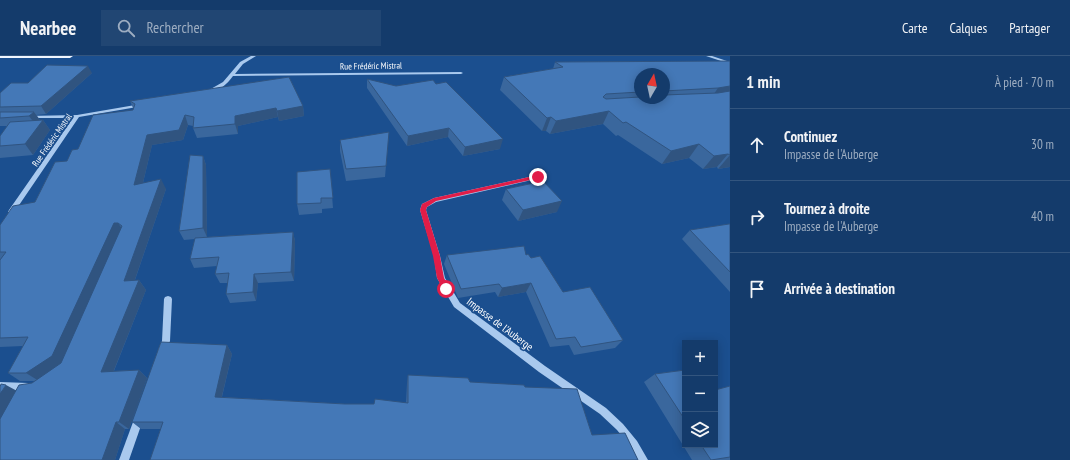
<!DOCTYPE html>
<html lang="fr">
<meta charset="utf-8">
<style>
body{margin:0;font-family:"PT Sans Narrow",sans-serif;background:#214673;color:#f1f3f6}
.controls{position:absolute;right:12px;bottom:12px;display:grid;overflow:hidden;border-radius:0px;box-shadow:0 2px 10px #0003}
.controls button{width:36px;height:36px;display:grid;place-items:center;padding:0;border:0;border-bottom:1px solid #33557e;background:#143b6b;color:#f1f3f6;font:20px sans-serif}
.compass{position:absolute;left:634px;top:12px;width:36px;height:36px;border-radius:50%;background:#143b6b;box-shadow:0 2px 10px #0003;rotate:9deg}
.stop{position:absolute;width:12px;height:12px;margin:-9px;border:3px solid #e11d48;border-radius:50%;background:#fff}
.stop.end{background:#e11d48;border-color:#fff;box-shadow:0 1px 4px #0008}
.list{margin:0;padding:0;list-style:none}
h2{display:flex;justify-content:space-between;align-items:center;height:52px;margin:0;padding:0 16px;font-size:17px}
h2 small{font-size:13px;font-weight:400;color:#9dadc1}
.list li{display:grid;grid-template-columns:26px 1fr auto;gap:12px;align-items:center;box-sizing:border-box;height:72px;padding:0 16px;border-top:1px solid #33557e}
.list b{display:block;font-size:15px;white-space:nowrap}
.list p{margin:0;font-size:13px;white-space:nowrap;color:#9dadc1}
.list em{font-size:13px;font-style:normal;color:#9dadc1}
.icon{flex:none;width:22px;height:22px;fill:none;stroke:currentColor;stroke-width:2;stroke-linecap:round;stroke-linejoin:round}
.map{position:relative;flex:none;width:730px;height:404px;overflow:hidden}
header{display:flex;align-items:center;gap:24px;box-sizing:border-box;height:56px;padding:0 20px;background:#143b6b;border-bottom:1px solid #33557e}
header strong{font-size:19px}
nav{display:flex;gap:22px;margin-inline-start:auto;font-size:14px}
.search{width:280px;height:36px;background:#214673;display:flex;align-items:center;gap:10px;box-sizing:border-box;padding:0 14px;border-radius:0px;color:#9dadc1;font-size:15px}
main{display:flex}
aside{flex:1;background:#143b6b}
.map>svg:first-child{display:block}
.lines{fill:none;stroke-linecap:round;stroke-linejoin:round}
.minor{fill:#a9c9ee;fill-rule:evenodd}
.major{fill:#f0f6ff;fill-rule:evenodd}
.wall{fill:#3a679d;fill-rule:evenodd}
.shaded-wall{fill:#305480}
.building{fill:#4478b7;stroke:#305480}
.route{fill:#e11d48}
.labels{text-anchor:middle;stroke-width:3.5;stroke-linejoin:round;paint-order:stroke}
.far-street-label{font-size:9px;fill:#fff;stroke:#1b4f8f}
.street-label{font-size:11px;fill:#fff;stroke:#1b4f8f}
</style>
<header>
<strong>Nearbee</strong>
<div class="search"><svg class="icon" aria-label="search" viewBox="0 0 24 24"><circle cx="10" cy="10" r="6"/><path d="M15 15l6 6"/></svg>Rechercher</div>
<nav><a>Carte</a><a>Calques</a><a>Partager</a></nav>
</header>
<main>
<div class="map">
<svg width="730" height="404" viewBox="0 0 730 404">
<rect width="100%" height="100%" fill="#1b4f8f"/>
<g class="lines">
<g class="minor">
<path d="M251,0h5l-13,8 -8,10 226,-2 2,1 -2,1 -228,2c-6,8 -14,16 -24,16v-2l14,-8 17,-20z"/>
<polygon points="706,0 712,0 730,6 730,8"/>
<polygon points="141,48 143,48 143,50 79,61 13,158 9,158 8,156 9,154 73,62 26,62 26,60 77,59"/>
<polygon points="538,119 541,121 540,122 436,146 427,151 426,154 440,200 445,222 460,247 545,310 606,352 623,368 637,385 648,404 638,404 631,391 617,374 600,358 539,316 454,251 437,222 434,200 420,154 422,148 434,142"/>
<polygon points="168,240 171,241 172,243 170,285 165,297 162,298 159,297 158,294 162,285 164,243 165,241"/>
<polygon points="0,326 28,327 31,328 32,331 31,334 28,335 0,334"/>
<polygon points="139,356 142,358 144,361 129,404 119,404 136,358"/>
</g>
<polygon class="major" points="0,0 73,0 70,2 0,2"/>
</g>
<g class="wall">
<path d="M730,5v106l-12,2 -1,-2 -14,2 -14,-11 -27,6 -44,-29 -2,1 -13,-12 -53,10 -4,-3h-4l-42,-41 4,-13 49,-8 2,-7zM640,18h24v24h-24z"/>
<polygon points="92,17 46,58 36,59 40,64 43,64 50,74 33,99 0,102 0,80 8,70 0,70 0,37 28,27"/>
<polygon points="367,23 500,93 463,100 448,81 407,90 367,32"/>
<polygon points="130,45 303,50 304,60 279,65 278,61 238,70 238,78 197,82 193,72 193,70 188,69 183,84 152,89 143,127 166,133 135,224 139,224 146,234 114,315 139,314 147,322 129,373 125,373 115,404 0,404 16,335 32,327 35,325 20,325 8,317 23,290 0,291 0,169 35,146 67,105 78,93 133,54 133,52"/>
<polygon points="340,84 388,87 385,121 346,125 340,95"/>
<polygon points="203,100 206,109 207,181 293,176 295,185 294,225 258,227 256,245 230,247 226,238 228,227 220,227 215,218 217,210 194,212 190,203 195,183 184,184 179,175"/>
<polygon points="330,113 333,152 322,153 322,157 299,159 297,148"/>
<polygon points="506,133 557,156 518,165 502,144"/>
<polygon points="730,168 730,236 682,183 690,174"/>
<polygon points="447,199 526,199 531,202 563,236 623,284 615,292 574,299 569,289 550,291 526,236 498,241 495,236 458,242 444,208"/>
<polygon points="227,289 232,298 222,341 345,348 374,348 406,347 407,327 408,319 470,326 525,331 592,379 638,404 161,373 141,373 132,366"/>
<polygon points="685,314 685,389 715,389 730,330 730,404 692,404 644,326 655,318"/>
</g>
<g class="shaded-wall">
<polygon points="88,10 92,17 46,58 41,50"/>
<polygon points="730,30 730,41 709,45 718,32"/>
<polygon points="303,50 304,60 279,65 277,55"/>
<polygon points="276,52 278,61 238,70 238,78 235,68 235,60"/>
<polygon points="609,55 603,68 550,78 556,65"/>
<polygon points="34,56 40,64 35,68 29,60"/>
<polygon points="185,59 188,69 183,84 152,89 140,139 134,129 147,79"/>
<polygon points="551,61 546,75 542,75 547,62"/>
<polygon points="43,64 50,74 33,99 25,88"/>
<polygon points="449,72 448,81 407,90 408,80"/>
<polygon points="503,83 500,93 463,100 465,91"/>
<polygon points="699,88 689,102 662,108 671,95"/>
<polygon points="728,98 717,111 703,113 714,100"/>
<polygon points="730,99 730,111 718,113"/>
<polygon points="203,100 206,109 207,181 203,172"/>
<polygon points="161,123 166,133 131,235 124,225"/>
<polygon points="562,145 557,156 518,165 523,154"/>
<polygon points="114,167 118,167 125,177 63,308 39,325 26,317"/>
<polygon points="293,176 295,185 294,225 291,216"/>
<polygon points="254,218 258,227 256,245 253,236"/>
<polygon points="139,224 146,234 110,324 101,316"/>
<polygon points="531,227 526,236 498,241 502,232"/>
<polygon points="227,289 232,298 220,348 215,341"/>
<polygon points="139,314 147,322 129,373 119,366"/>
<polygon points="6,329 19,336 0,371 0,338"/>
<polygon points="116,366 125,373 115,404 102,404"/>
</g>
<g class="building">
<polygon points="730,5 730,30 718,32 664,35 664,18 640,18 640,36 606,38 603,41 606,43 640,41 640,42 664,42 664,39 718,37 730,35 730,99 728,98 714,100 699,88 671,95 626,66 623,67 609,55 556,65 551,61 547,62 504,21 563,11 555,6"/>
<polygon points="47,9 88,10 41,50 0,51 0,37 11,27 28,27"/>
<polygon points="289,21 303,50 277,55 276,52 235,60 235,68 193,72 194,61 185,59 179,74 147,79 134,129 161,123 124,225 139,224 101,316 139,314 119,366 116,366 102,404 0,404 0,363 19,329 32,327 61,307 122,170 118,167 114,167 52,300 26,317 8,317 28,281 0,282 0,204 6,196 0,196 0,169 13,150 35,146 55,106 67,105 72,94 78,93 93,59 133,54 135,48 130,45"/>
<polygon points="367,23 396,30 433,24 436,28 446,26 503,83 465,91 449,72 408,80"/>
<polygon points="0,56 34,56 29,60 0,62"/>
<polygon points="43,64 25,88 0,90 0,80 10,66"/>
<polygon points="389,76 386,110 346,113 340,84"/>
<polygon points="190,99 203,100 203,172 179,175"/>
<polygon points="330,113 333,142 321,142 321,147 297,148 297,116"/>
<polygon points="543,125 562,145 523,154 506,133"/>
<polygon points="729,168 730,168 730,216 690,174"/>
<polygon points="293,176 291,216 254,218 253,236 226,238 229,217 215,218 219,201 190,203 195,182"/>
<polygon points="524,190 526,199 528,198 531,202 540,200 563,236 590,231 623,284 581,291 575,281 556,283 531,227 502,232 499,228 461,233 447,199"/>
<polygon points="161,286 227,289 215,341 345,348 374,348 375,343 408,347 408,319 468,322 470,326 524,329 525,331 577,333 592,379 625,377 638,404 150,404 163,366 132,366"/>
<polygon points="685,314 685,364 655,318"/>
<polygon points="1,328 6,329 0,338 0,331"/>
<polygon points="730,330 730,401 711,404 701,389 715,389 715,334"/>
</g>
<polygon class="route" points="538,119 540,121 539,122 436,145 427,151 426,154 440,200 444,222 450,233 446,236 444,235 437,222 433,200 420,154 422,148 434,142"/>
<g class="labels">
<g class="far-street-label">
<text transform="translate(371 10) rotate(-1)" y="3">Rue Frédéric Mistral</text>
<text transform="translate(52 84) rotate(-55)" y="3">Rue Frédéric Mistral</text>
</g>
<g class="street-label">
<text transform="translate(500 268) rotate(37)" y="4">Impasse de l'Auberge</text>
</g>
</g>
</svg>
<div class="controls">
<button>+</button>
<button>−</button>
<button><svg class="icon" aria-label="layers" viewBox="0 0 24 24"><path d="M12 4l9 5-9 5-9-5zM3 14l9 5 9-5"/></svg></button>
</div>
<svg class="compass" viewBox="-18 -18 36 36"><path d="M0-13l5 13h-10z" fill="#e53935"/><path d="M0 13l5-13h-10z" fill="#9dadc1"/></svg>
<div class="stop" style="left:446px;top:233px"></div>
<div class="stop end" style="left:538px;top:121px"></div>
</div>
<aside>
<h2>1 min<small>À pied · 70 m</small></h2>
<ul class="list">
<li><svg class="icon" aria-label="ahead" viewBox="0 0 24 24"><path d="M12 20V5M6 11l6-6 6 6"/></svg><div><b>Continuez</b><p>Impasse de l'Auberge</p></div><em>30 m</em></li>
<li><svg class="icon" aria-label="right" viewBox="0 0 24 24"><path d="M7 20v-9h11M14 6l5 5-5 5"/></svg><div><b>Tournez à droite</b><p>Impasse de l'Auberge</p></div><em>40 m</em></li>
<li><svg class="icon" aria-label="arrive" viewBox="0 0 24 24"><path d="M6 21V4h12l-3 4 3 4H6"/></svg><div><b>Arrivée à destination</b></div></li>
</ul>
</aside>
</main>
